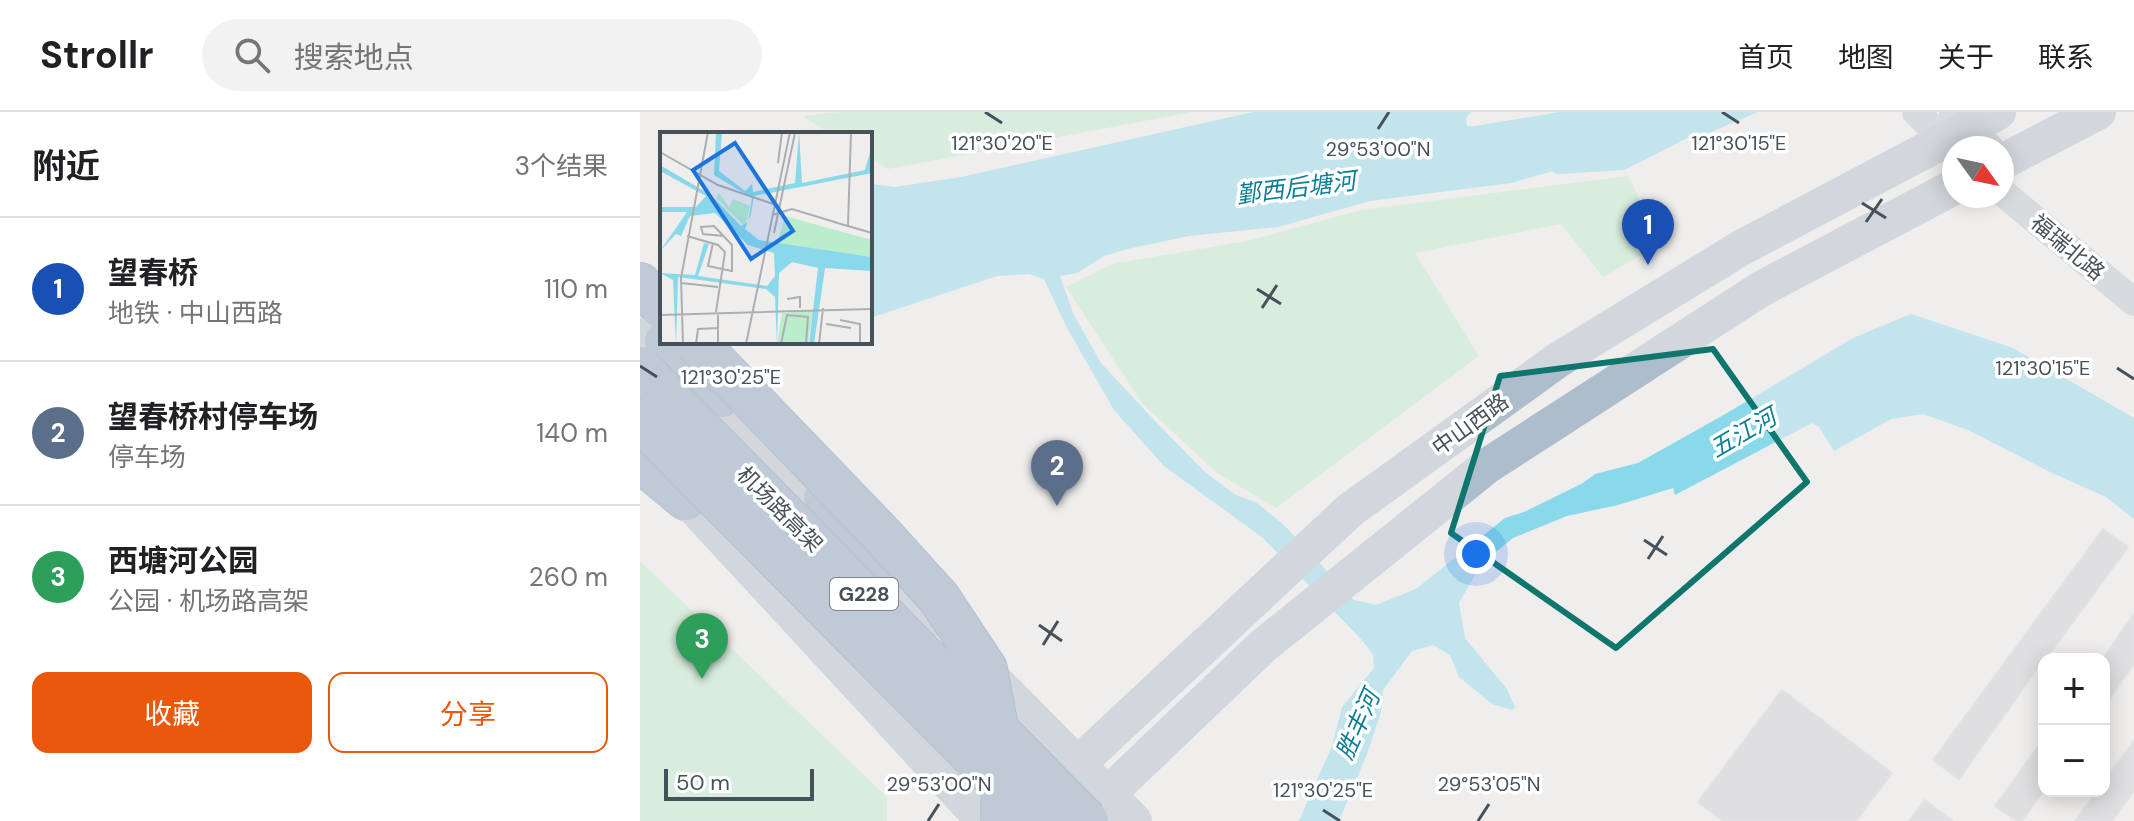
<!DOCTYPE html>
<html lang="zh">
<meta charset="utf-8">
<style>
body{margin:0;font-family:"DM Sans","Noto Sans SC",sans-serif;background:#f2f2f2;color:#202124}
.controls{position:absolute;right:24px;bottom:24px;display:grid;overflow:hidden;border-radius:16px;box-shadow:0 4px 20px #0003}
.controls button{width:72px;height:72px;display:grid;place-items:center;padding:0;border:0;border-bottom:2px solid #e0e0e0;background:#fff;color:#202124;font:40px sans-serif}
.compass{position:absolute;left:1302px;top:24px;width:72px;height:72px;border-radius:50%;background:#fff;box-shadow:0 4px 20px #0003;rotate:123deg}
.scale{position:absolute;left:24px;bottom:20px;width:150px;box-sizing:border-box;padding-left:8px;border:4px solid #46515a;border-top:0;font-size:22px;line-height:28px;white-space:nowrap;color:#46515a;-webkit-text-stroke:6px #fff;paint-order:stroke}
.you{position:absolute;left:836px;top:442px;width:28px;height:28px;margin:-20px;border:6px solid #fff;border-radius:50%;background:#1a73e8;box-shadow:0 0 0 12px #1a73e833}
.badge{display:grid;place-items:center;width:52px;height:52px;border-radius:50%;background:#ea580c;color:#fff;font-size:26px;font-weight:700}
.pin{position:absolute;translate:-50% -66px;filter:drop-shadow(0 2px 4px #0008)}
.pin::after{content:'';position:absolute;top:42px;width:28px;height:24px;background:inherit;clip-path:polygon(0 0,100% 0,50% 100%)}
.list{margin:0;padding:0;list-style:none}
h2{display:flex;justify-content:space-between;align-items:center;height:104px;margin:0;padding:0 32px;font-size:34px}
h2 small{font-size:26px;font-weight:400;color:#757577}
.list li{display:grid;grid-template-columns:52px 1fr auto;gap:24px;align-items:center;box-sizing:border-box;height:144px;padding:0 32px;border-top:2px solid #e0e0e0}
.list b{display:block;font-size:30px;white-space:nowrap}
.list p{margin:0;font-size:26px;white-space:nowrap;color:#757577}
.list em{font-size:26px;font-style:normal;color:#757577}
.actions{display:flex;gap:16px;padding:24px 32px}
.actions a{flex:1;padding:18px 0;border:2px solid #ea580c;border-radius:16px;text-align:center;font-size:28px;color:#ea580c}
.actions .main{background:#ea580c;color:#fff}
.icon{flex:none;width:44px;height:44px;fill:none;stroke:currentColor;stroke-width:2;stroke-linecap:round;stroke-linejoin:round}
.map{position:relative;flex:none;width:1494px;height:709px;overflow:hidden}
header{display:flex;align-items:center;gap:48px;box-sizing:border-box;height:112px;padding:0 40px;background:#fff;border-bottom:2px solid #e0e0e0}
header strong{font-size:38px}
nav{display:flex;gap:44px;margin-inline-start:auto;font-size:28px}
.search{width:560px;height:72px;background:#f2f2f2;display:flex;align-items:center;gap:20px;box-sizing:border-box;padding:0 28px;border-radius:44px;color:#757577;font-size:30px}
main{display:flex}
aside{flex:1;background:#fff}
.map>svg:first-child{display:block}
.green{fill:#bbedcd}
.water{fill:#89d9ea}
.lines{fill:none;stroke-linecap:round;stroke-linejoin:round}
.canal{stroke:#89d9ea;stroke-width:20}
.building{fill:#caccd2;stroke:#d1d3d9;stroke-width:2}
.highway-casing{stroke:#708ca7;stroke-width:44}
.minor{stroke:#bbc5cc;stroke-width:28}
.major{stroke:#adbdcc;stroke-width:36}
.highway{stroke:#85a1bb;stroke-width:42}
.highway-bridge-casing{stroke:#708ca7;stroke-width:44;stroke-linecap:butt}
.highway-bridge{stroke:#85a1bb;stroke-width:42}
.marked{fill:none;stroke:#0f766e;stroke-width:6;stroke-linejoin:round}
.ticks{fill:none;stroke:#46515a;stroke-width:3}
.labels{text-anchor:middle;stroke-width:7;stroke-linejoin:round;paint-order:stroke}
.shield{fill:#fff;stroke:#7e858c;stroke-width:2}
.shield-label{font-size:20px;font-weight:bold;fill:#46515a}
.street-label{font-size:22px;fill:#46515a;stroke:#fff}
.water-label{font-size:24px;font-style:italic;fill:#0e7e95;stroke:#fff}
.inset-road{fill:none;stroke:#acafb2;stroke-width:2}
.view{fill:#1c75db;fill-opacity:0.15;stroke:#1c75db;stroke-width:4}
.inset-edge{fill:none;stroke:#46515a;stroke-width:4}
.ticks-label{font-size:20px;text-anchor:middle;fill:#46515a;stroke:#fff;stroke-width:7;stroke-linejoin:round;paint-order:stroke}
</style>
<header>
<strong>Strollr</strong>
<div class="search"><svg class="icon" aria-label="search" viewBox="0 0 24 24"><circle cx="10" cy="10" r="6"/><path d="M15 15l6 6"/></svg>搜索地点</div>
<nav><a>首页</a><a>地图</a><a>关于</a><a>联系</a></nav>
</header>
<main>
<aside>
<h2>附近<small>3个结果</small></h2>
<ul class="list">
<li><span class="badge" style="background:#1a4fb4">1</span><div><b>望春桥</b><p>地铁 · 中山西路</p></div><em>110 m</em></li>
<li><span class="badge" style="background:#5c6f8a">2</span><div><b>望春桥村停车场</b><p>停车场</p></div><em>140 m</em></li>
<li><span class="badge" style="background:#2e9e5b">3</span><div><b>西塘河公园</b><p>公园 · 机场路高架</p></div><em>260 m</em></li>
</ul>
<div class="actions"><a class="main">收藏</a><a>分享</a></div>
</aside>
<div class="map">
<svg width="1494" height="709" viewBox="0 0 1494 709">
<rect width="100%" height="100%" fill="#f0eded"/>
<g class="green">
<polygon points="200,0 552,0 248,57 230,46 230,22 191,22 163,4"/>
<polygon points="988,64 1022,131 963,165 921,112 775,141 839,244 636,396 577,361 502,291 426,175 472,152 607,129 721,98"/>
<polygon points="0,449 247,685 247,709 0,709"/>
</g>
<polygon class="water" points="613,0 831,0 826,6 827,14 835,14 920,0 1118,0 1055,27 1034,18 1026,19 969,43 871,71 730,89 638,115 549,124 487,137 464,144 437,161 420,164 433,201 461,251 516,310 565,360 596,383 616,390 644,413 714,488 736,493 776,477 865,406 884,400 943,371 955,362 998,351 1087,301 1213,226 1271,202 1373,236 1494,306 1494,407 1466,385 1410,360 1328,318 1283,302 1251,307 1194,339 1179,315 1172,311 1035,383 1033,376 978,393 927,404 873,426 842,451 819,491 825,526 867,577 875,595 872,598 852,592 819,565 810,543 793,533 772,539 743,578 741,600 727,642 699,709 659,709 692,634 702,595 734,556 733,542 720,526 623,426 524,354 474,298 426,214 404,167 389,162 357,164 230,206 230,72 255,75 321,65"/>
<g class="lines">
<polyline class="canal" points="919,52 982,48 1076,0"/>
</g>
<g class="building">
<polygon points="1463,417 1488,435 1408,544 1404,547 1319,667 1293,648"/>
<polygon points="1494,502 1494,552 1464,595 1464,545"/>
<polygon points="1142,578 1252,661 1216,709 1083,709 1058,690"/>
<polygon points="1404,626 1404,678 1382,709 1377,709 1355,694"/>
<polygon points="1494,628 1494,679 1472,709 1435,709 1457,679 1464,679 1464,670"/>
<polygon points="1285,688 1313,709 1269,709"/>
</g>
<g class="lines">
<defs>
<g id="highway">
<polyline points="0,172 22,195"/>
<polyline points="26,230 82,284"/>
<polyline points="0,349 46,387"/>
<polyline points="185,387 235,449"/>
</g>
</defs>
<use href="#highway" class="highway-casing"/>
<g class="minor">
<polyline points="1276,0 1314,38"/>
<polyline points="1313,0 1350,36"/>
<polyline points="1362,80 1494,190"/>
</g>
<g class="major">
<polyline points="1362,50 1458,0"/>
<polyline points="0,224 293,507"/>
<polyline points="27,366 344,709"/>
<polyline points="340,554 494,709"/>
<polyline points="390,689 438,652 710,398 918,248 1101,136 1358,0"/>
<polyline points="437,709 468,682 623,534 847,354 1121,177 1314,75"/>
</g>
<use href="#highway" class="highway"/>
<defs>
<g id="highway-bridge">
<polyline points="56,230 242,423 299,486 346,557 363,647 362,709"/>
<polyline points="0,256 447,709"/>
<polyline points="0,309 397,709"/>
</g>
</defs>
<use href="#highway-bridge" class="highway-bridge-casing"/>
<use href="#highway-bridge" class="highway-bridge"/>
</g>
<path d="M0 0H1494V709H0ZM1073,237l94,133 -191,166 -165,-115 49,-157z" fill="#f0eded" fill-opacity=".55" fill-rule="evenodd"/>
<path class="marked" d="M1073,237l94,133 -191,166 -165,-115 49,-157z"/>
<path class="ticks" d="M345,0l17,11M1082,0l17,11M738,17l11,-17M1222,91l24,15M1226,110l16,-23M617,177l24,15M622,196l15,-23M0,254l17,11M1477,256l17,11M1004,428l23,15M1008,447l15,-23M399,513l23,16M403,533l15,-24M683,698l17,11M288,709l11,-17M838,709l11,-17"/>
<g class="labels">
<rect class="shield" x="190" y="466" width="68" height="32" rx="6"/>
<g class="shield-label">
<text x="224" y="489">G228</text>
</g>
<g class="street-label">
<text transform="translate(1428 135) rotate(40)" y="8">福瑞北路</text>
<text transform="translate(830 312) rotate(-36)" y="8">中山西路</text>
<text transform="translate(140 397) rotate(45)" y="8">机场路高架</text>
</g>
<g class="water-label">
<text transform="translate(656 76) rotate(-7)" y="8">鄞西后塘河</text>
<text transform="translate(1103 321) rotate(-30)" y="8">五江河</text>
<text transform="translate(718 613) rotate(-66)" y="8">胜丰河</text>
</g>
</g>
<g transform="translate(20 20)">
<rect width="212" height="212" fill="#f0eded"/>
<path d="M59,61l10,14 4,-8 17,7 -5,21 -29,-29zM125,84l87,24v17l-95,-14zM153,179l-5,33h-31l5,-31z" fill="#bbedcd"/>
<path d="M56,0h6l-3,39 26,20 7,-7 1,8 42,-9 4,-51 3,51 63,-13 7,-25v28l-118,23 -3,18 -6,15 14,11 113,17v14l-47,-3 -11,76h-5l9,-76 -26,-6 -13,11 -2,71 -2,-47 -9,-8 -88,-12 -2,67 -3,-64 -13,-7 35,2 9,-32 5,1 -11,32 69,10 8,-10 -1,-23 -26,-8 -33,-32 -25,3 -9,20 -5,-2 -16,17 27,-39h-27v-5h36l10,-11 -46,-25v-6l51,30 30,31 7,-4 4,-24 -38,-23z" fill="#89d9ea"/>
<path class="inset-road" d="M0,20l58,33 61,21M118,31l4,-31M112,83l20,-6 46,14M174,90l38,11M188,93l3,-93M114,101l21,-100M27,104l31,9 7,7 -9,60M53,111l-5,23 24,5v-26l-18,-19 -13,1 2,7 21,2M21,151l37,4M127,167l13,-2v11M0,183l212,-6M58,183v29M180,188l20,4v20M166,192l25,4M23,212l-2,-66 27,-146M36,212l2,-15 21,-1M86,212l44,-212M121,212l6,-29 21,2 -2,27M159,212l4,-36"/>
<path class="view" d="M75,11l58,88 -42,28 -58,-89z"/>
<rect width="212" height="212" class="inset-edge"/>
</g>
<g class="ticks-label">
<text x="362" y="38">121°30'20"E</text>
<text x="1099" y="38">121°30'15"E</text>
<text x="738" y="44">29°53'00"N</text>
<text x="1403" y="263">121°30'15"E</text>
<text x="91" y="272">121°30'25"E</text>
<text x="299" y="679">29°53'00"N</text>
<text x="849" y="679">29°53'05"N</text>
<text x="683" y="685">121°30'25"E</text>
</g>
</svg>
<div class="controls">
<button>+</button>
<button>−</button>
</div>
<svg class="compass" viewBox="-18 -18 36 36"><path d="M0-13l5 13h-10z" fill="#e53935"/><path d="M0 13l5-13h-10z" fill="#757577"/></svg>
<div class="scale">50 m</div>
<div class="you"></div>
<div class="pin badge" style="left:1008px;top:153px;background:#1a4fb4">1</div>
<div class="pin badge" style="left:417px;top:394px;background:#5c6f8a">2</div>
<div class="pin badge" style="left:62px;top:567px;background:#2e9e5b">3</div>
</div>
</main>
